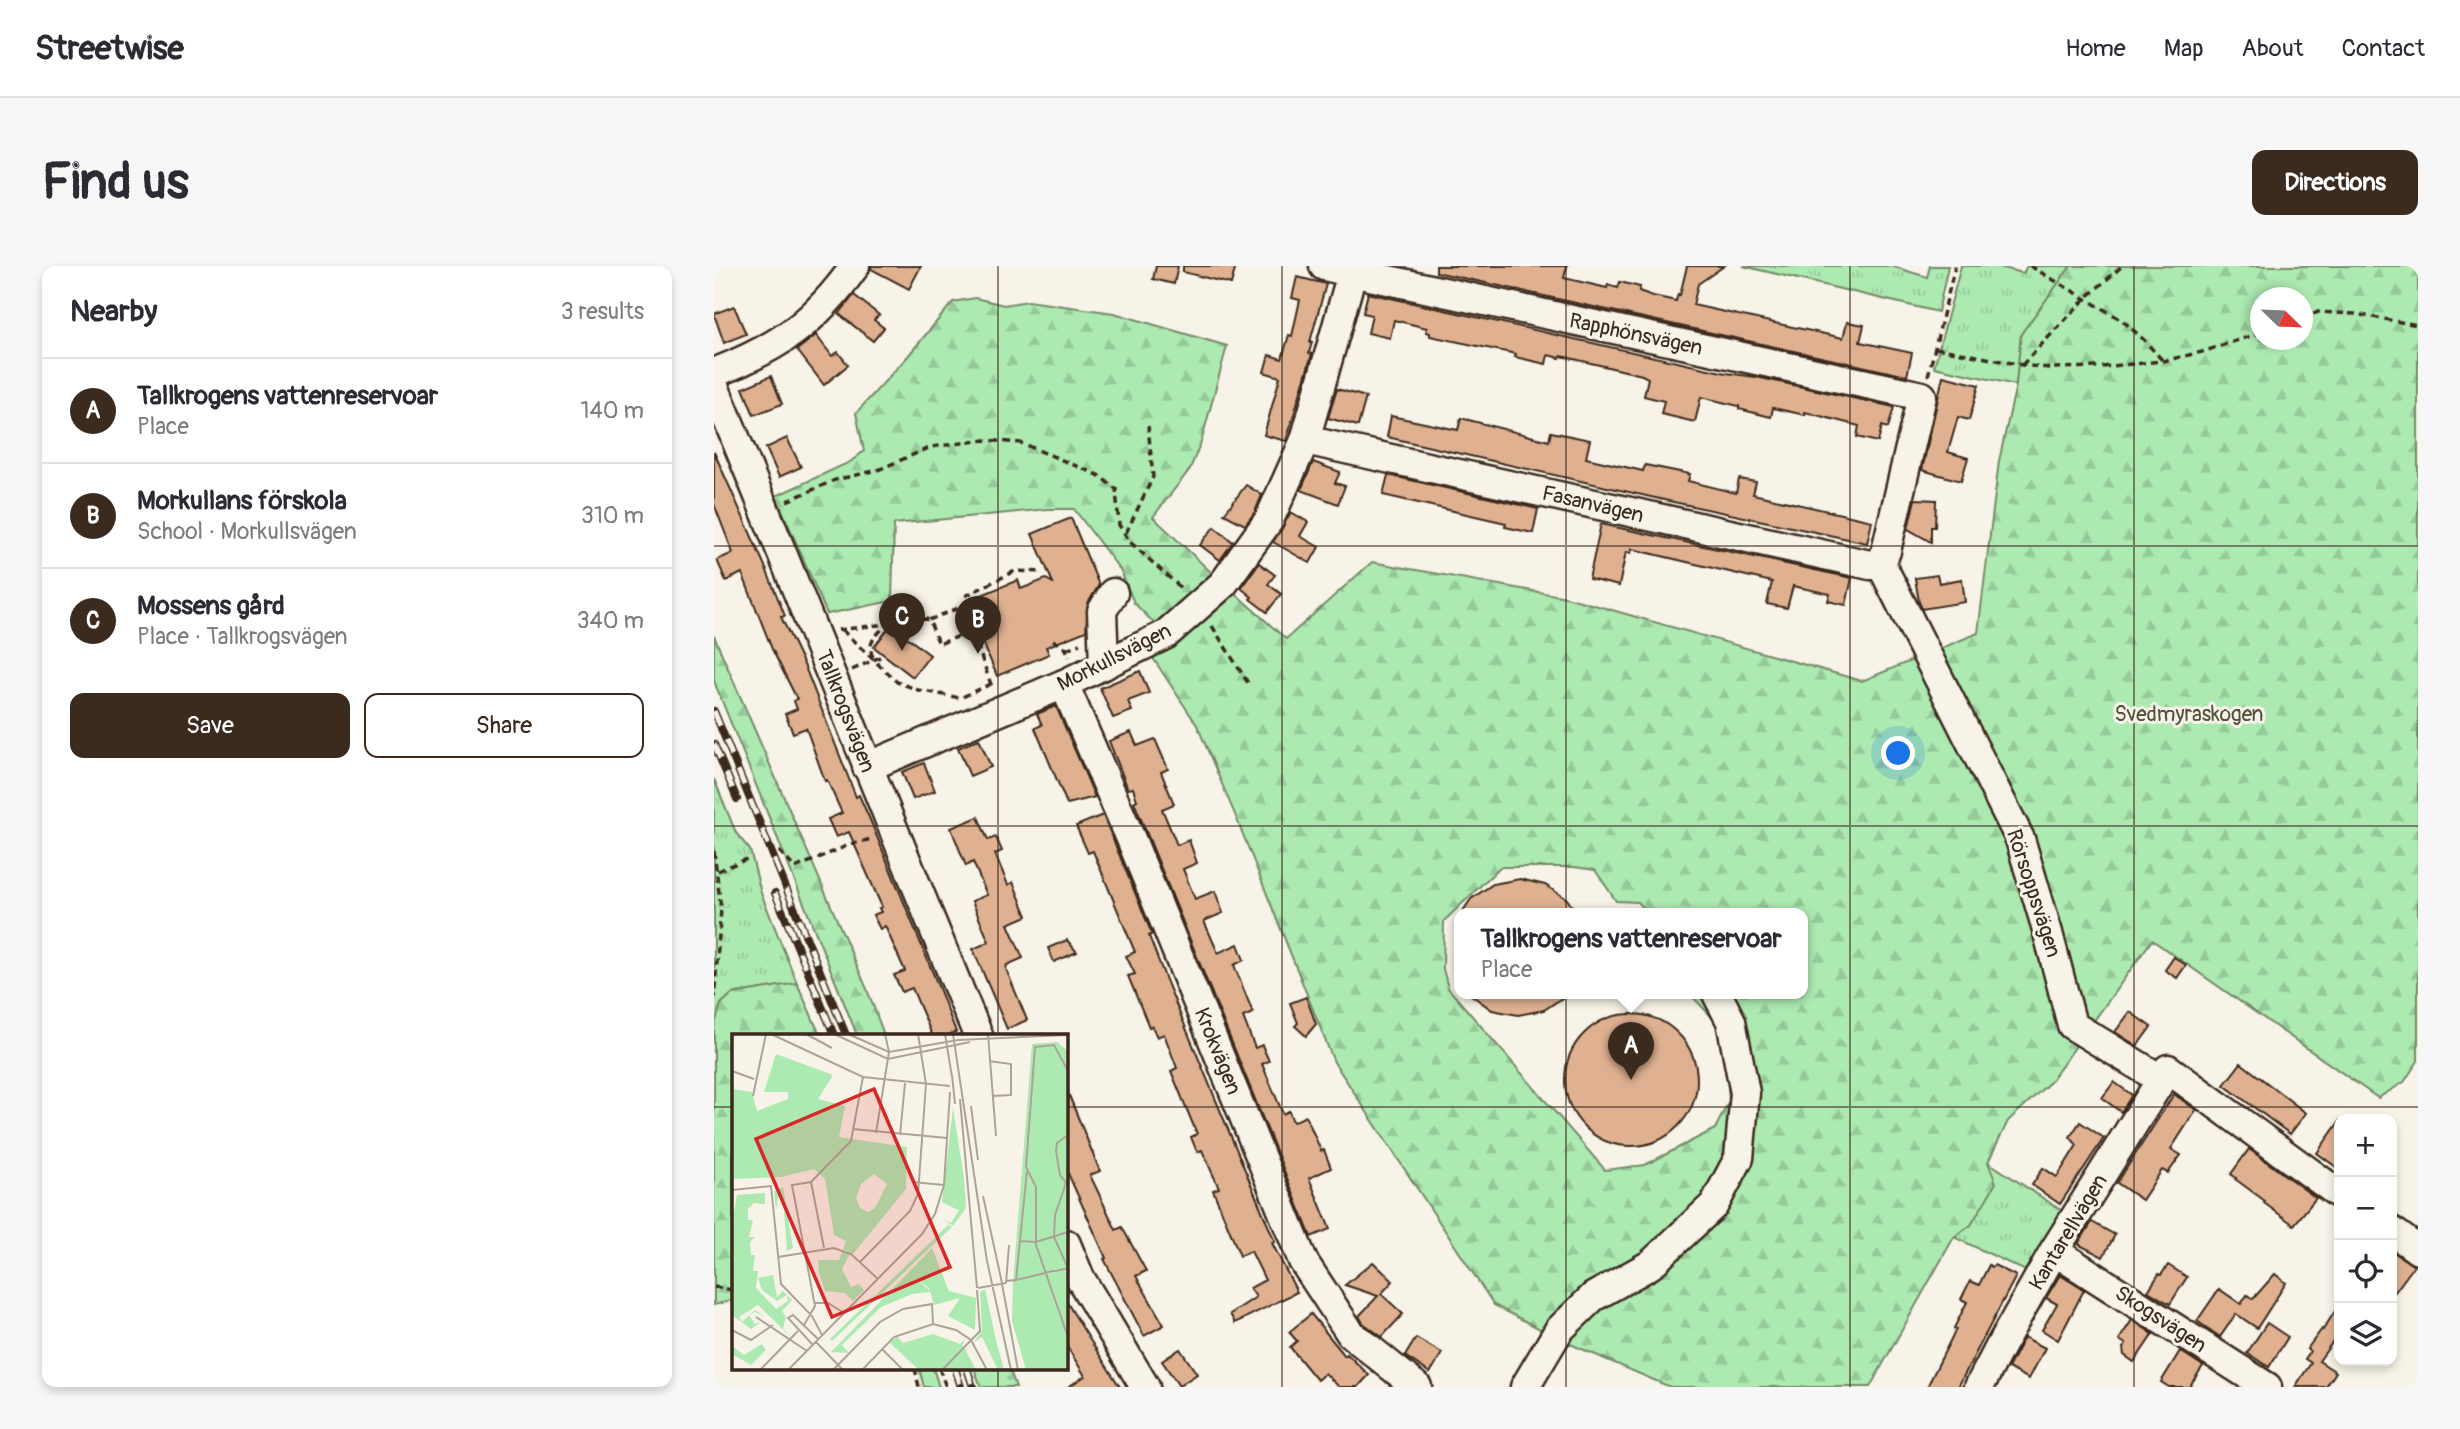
<!DOCTYPE html>
<meta charset="utf-8">
<style>
body{margin:0;font-family:Pangolin,sans-serif;background:#f7f7f7;color:#2b2b33}
.controls{position:absolute;right:21px;bottom:21px;display:grid;overflow:hidden;border-radius:14px;box-shadow:0 4px 10px #0003}
.controls button{width:63px;height:63px;display:grid;place-items:center;padding:0;border:0;border-bottom:2px solid #e1e1e2;background:#fff;color:#2b2b33;font:35px sans-serif}
.compass{position:absolute;left:1536px;top:21px;width:63px;height:63px;border-radius:50%;background:#fff;box-shadow:0 4px 10px #0003;rotate:113deg}
.you{position:absolute;left:1185px;top:488px;width:24px;height:24px;margin:-18px;border:5px solid #fff;border-radius:50%;background:#1a73e8;box-shadow:0 0 0 10px #1a73e833}
.badge{display:grid;place-items:center;width:46px;height:46px;border-radius:50%;background:#3b2a1e;color:#fff;font-size:23px;font-weight:700}
.pin{position:absolute;translate:-50% -58px;filter:drop-shadow(0 2px 4px #0008)}
.pin::after{content:'';position:absolute;top:37px;width:24px;height:21px;background:inherit;clip-path:polygon(0 0,100% 0,50% 100%)}
.popup{position:absolute;left:740px;top:642px;width:354px;height:91px;box-sizing:border-box;display:grid;place-content:center;border-radius:14px;background:#fff;filter:drop-shadow(0 2px 5px #0005);font-size:23px;white-space:nowrap;color:#7c7c81}
.popup b{font-size:26px;color:#2b2b33}
.popup::after{content:'';position:absolute;left:50%;top:100%;margin-left:-14px;border:14px solid transparent;border-top-color:#fff}
.list{margin:0;padding:0;list-style:none}
h2{display:flex;justify-content:space-between;align-items:center;height:91px;margin:0;padding:0 28px;font-size:30px}
h2 small{font-size:23px;font-weight:400;color:#7c7c81}
.list li{display:grid;grid-template-columns:46px 1fr auto;gap:21px;align-items:center;box-sizing:border-box;height:105px;padding:0 28px;border-top:2px solid #e1e1e2}
.list b{display:block;font-size:26px;white-space:nowrap}
.list p{margin:0;font-size:23px;white-space:nowrap;color:#7c7c81}
.list em{font-size:23px;font-style:normal;color:#7c7c81}
.actions{display:flex;gap:14px;padding:21px 28px}
.actions a{flex:1;padding:16px 0;border:2px solid #3b2a1e;border-radius:14px;text-align:center;font-size:24px;color:#3b2a1e}
.actions .main{background:#3b2a1e;color:#fff}
.icon{flex:none;width:38px;height:38px;fill:none;stroke:currentColor;stroke-width:2;stroke-linecap:round;stroke-linejoin:round}
.map{position:relative;flex:none;width:1704px;height:1121px;overflow:hidden;border-radius:14px}
header{display:flex;align-items:center;gap:42px;box-sizing:border-box;height:98px;padding:0 35px;background:#fff;border-bottom:2px solid #e1e1e2}
header strong{font-size:33px}
nav{display:flex;gap:38px;margin-inline-start:auto;font-size:24px}
.intro{display:flex;align-items:center;justify-content:space-between;box-sizing:border-box;height:168px;padding:0 42px}
h1{margin:0;font-size:49px}
.button{padding:18px 32px;border-radius:14px;background:#3b2a1e;color:#fff;font-size:24px;font-weight:700}
main{display:flex;gap:42px;padding:0 42px}
aside{flex:1;background:#fff;border-radius:14px;box-shadow:0 4px 10px #0003}
.map>svg:first-child{display:block}
.grass{fill:url(#grass-tufts);stroke:#748a68;stroke-width:2}
.forest{fill:url(#forest-firs);stroke:#748a68;stroke-width:2;fill-rule:evenodd}
.building{fill:#e0b191;stroke:#3b2a1e;stroke-width:2}
.lines{fill:none;stroke-linecap:round;stroke-linejoin:round}
.minor-casing{stroke:#3b2a1e;stroke-width:33}
.path{stroke:#3b2a1e;stroke-width:3.5;stroke-dasharray:7 5;stroke-linecap:butt}
.minor{stroke:#f7f3e8;stroke-width:28}
.rail-casing{stroke:#3b2a1e;stroke-width:8}
.rail{stroke:#f7f3e8;stroke-width:5;stroke-dasharray:16;stroke-linecap:butt}
.grid{fill:none;stroke:#3b2a1e;stroke-width:2;stroke-opacity:0.55}
.labels{text-anchor:middle;stroke-width:6;stroke-linejoin:round;paint-order:stroke}
.street-label{font-size:21px;fill:#3b2a1e;stroke:#f7f3e8}
.park-label{font-size:21px;fill:#52503c;stroke:#f7f3e8}
.inset-road{fill:none;stroke:#aca397;stroke-width:2}
.view{fill:#d62828;fill-opacity:0.15;stroke:#d62828;stroke-width:3.5}
.inset-edge{fill:none;stroke:#3b2a1e;stroke-width:3.5}
</style>
<header>
<strong>Streetwise</strong>
<nav><a>Home</a><a>Map</a><a>About</a><a>Contact</a></nav>
</header>
<div class="intro"><h1>Find us</h1><a class="button">Directions</a></div>
<main>
<aside>
<h2>Nearby<small>3 results</small></h2>
<ul class="list">
<li><span class="badge">A</span><div><b>Tallkrogens vattenreservoar</b><p>Place</p></div><em>140 m</em></li>
<li><span class="badge">B</span><div><b>Morkullans förskola</b><p>School · Morkullsvägen</p></div><em>310 m</em></li>
<li><span class="badge">C</span><div><b>Mossens gård</b><p>Place · Tallkrogsvägen</p></div><em>340 m</em></li>
</ul>
<div class="actions"><a class="main">Save</a><a>Share</a></div>
</aside>
<div class="map">
<svg width="1704" height="1121" viewBox="0 0 1704 1121">
<defs>
<pattern id="grass-tufts" width="24" height="20" patternUnits="userSpaceOnUse" patternTransform="scale(1.75)"><rect width="24" height="20" fill="#aceab2"/><path d="M3 7l-1-3M5 7V3M7 7l1-3M15 17l-1-3M17 17v-4M19 17l1-3" fill="none" stroke="#95c999"/></pattern>
<pattern id="forest-firs" width="22" height="20" patternUnits="userSpaceOnUse" patternTransform="scale(1.75)"><rect width="22" height="20" fill="#aceab2"/><path d="M5 1l3.5 6h-7zM16 11l3.5 6h-7z" fill="#95c999"/></pattern>
</defs>
<rect width="100%" height="100%" fill="#f7f3e8"/>
<filter id="ink" filterUnits="userSpaceOnUse"><feTurbulence type="fractalNoise" baseFrequency=".0143" numOctaves="2"/><feDisplacementMap in="SourceGraphic" scale="14" xChannelSelector="R" yChannelSelector="G"/><feConvolveMatrix kernelMatrix="1 2 1 2 8 2 1 2 1" color-interpolation-filters="sRGB"/></filter>
<g filter="url(#ink)">
<g class="grass">
<polygon points="1029,0 1177,0 1213,11 1216,0 1234,0 1224,46"/>
<polygon points="1247,0 1282,0 1309,7 1313,0 1357,0 1307,68 1302,119 1220,101"/>
<polygon points="0,513 22,567 36,584 47,627 83,717 18,728 7,738 0,761"/>
<polygon points="1274,896 1353,948 1318,1008 1240,971 1257,959"/>
<polygon points="205,1102 219,1102 225,1121 210,1121"/>
</g>
<g class="forest">
<path d="M1357,0h347v795l-14,21 -26,16 -226,-158 -102,142 -42,39 -20,41 8,21 -25,42 -17,12 -84,150h-200l-109,-47 -67,-35 -160,-243 -98,-245 -39,-92 -46,-70 78,-67 57,51 86,-77 194,35 296,84 116,-48 21,-172 17,-76 5,-51zM1546,32h42v42h-42zM786,601h74l21,3 21,31 22,1 11,12h153v80h-112l34,36 5,71 -14,28 -70,36 -40,5 -157,-182 -5,-19 1,-48z"/>
<polygon points="261,32 290,39 314,35 400,47 513,80 488,173 476,203 439,251 503,312 446,363 420,337 407,305 360,243 334,243 180,258 178,335 113,348 62,230 136,196 150,185 142,147 194,90 239,36"/>
<polygon points="0,370 153,723 170,769 143,769 0,415"/>
<polygon points="83,717 106,769 19,769 19,1034 0,1039 0,761 7,738 18,728"/>
<polygon points="260,1102 295,1102 302,1121 267,1121"/>
</g>
<g class="building">
<polygon points="157,0 207,0 195,23 157,3"/>
<polygon points="442,0 464,0 460,18 439,13"/>
<polygon points="469,0 522,0 517,18 469,6"/>
<polygon points="722,0 853,0 850,12 893,22 894,19 904,22 906,16 926,21 925,25 939,30 962,35 964,28 966,29 973,0 1010,0 984,18 979,39 1129,72 1133,56 1150,59 1146,76 1198,87 1193,110 722,6"/>
<polygon points="583,11 612,18 596,76 598,76 595,87 598,88 572,175 550,169 566,111 550,106 555,89 568,93 575,69 578,70 586,34 578,32"/>
<polygon points="654,27 1012,107 1042,111 1180,141 1174,162 1168,160 1164,176 1143,171 1145,160 1091,146 1091,149 1059,142 1057,151 1025,143 1025,140 987,131 981,156 947,148 950,135 930,130 934,112 928,109 847,90 846,92 834,89 832,98 801,91 802,88 716,70 716,67 712,66 713,62 680,54 676,72 654,67 658,49 649,47"/>
<polygon points="140,29 165,49 160,54 170,62 159,75 125,48"/>
<polygon points="20,40 32,68 10,77 0,48"/>
<polygon points="102,69 118,90 124,86 134,99 110,119 83,84"/>
<polygon points="57,110 68,138 40,149 29,122"/>
<polygon points="1229,110 1265,119 1255,154 1244,151 1234,186 1254,192 1247,215 1208,204"/>
<polygon points="623,123 652,131 644,160 614,152"/>
<polygon points="677,150 744,164 747,152 835,175 837,166 876,174 872,192 929,205 931,199 976,208 974,215 1022,227 1025,213 1042,216 1039,228 1158,255 1153,277 950,234 673,171"/>
<polygon points="73,172 87,201 65,211 52,182"/>
<polygon points="0,186 50,298 71,350 67,351 91,401 142,531 145,529 157,556 221,712 242,766 234,769 218,769 198,722 188,726 180,709 191,705 171,660 166,663 159,649 167,646 165,642 168,641 135,566 122,571 114,553 128,547 113,514 111,515 92,462 79,467 71,448 83,443 80,435 83,433 58,383 28,307 12,315 3,294 19,287 0,238"/>
<polygon points="599,196 626,206 621,217 631,220 624,238 587,224"/>
<polygon points="674,209 824,243 819,267 791,261 792,257 669,229"/>
<polygon points="532,219 548,229 541,246 531,259 510,248"/>
<polygon points="1201,233 1222,234 1221,261 1217,261 1217,276 1194,263"/>
<polygon points="577,246 594,256 586,270 605,281 596,297 559,276"/>
<polygon points="357,252 385,319 374,337 372,365 332,381 335,388 283,410 267,372 280,366 265,330 304,314 307,323 332,313 339,317 318,268"/>
<polygon points="887,258 1138,312 1132,339 1114,335 1116,328 1079,320 1073,342 1053,338 1058,316 918,283 917,287 912,286 905,320 875,313"/>
<polygon points="500,261 519,276 506,294 486,279"/>
<polygon points="545,297 561,309 554,318 567,328 553,346 536,333 538,331 527,322"/>
<polygon points="1223,309 1225,317 1248,313 1251,336 1208,343 1205,336 1201,312"/>
<polygon points="177,359 216,389 199,411 160,381"/>
<polygon points="426,405 435,427 414,435 418,445 399,452 386,422"/>
<polygon points="342,440 381,531 353,538 321,462 328,459 323,448"/>
<polygon points="417,466 423,480 441,473 454,503 447,506 460,538 448,543 463,579 475,574 483,597 469,603 481,633 501,625 509,647 490,655 504,687 524,678 530,694 520,699 539,747 529,751 541,782 548,779 555,795 548,798 569,848 575,845 579,856 592,850 607,885 610,884 617,902 595,912 616,963 597,971 420,536 423,534 419,522 414,523 395,475"/>
<polygon points="265,473 277,501 256,510 244,482"/>
<polygon points="210,497 221,525 199,533 188,506"/>
<polygon points="389,549 438,668 435,670 454,719 561,976 558,977 583,1026 521,1057 516,1048 542,1031 536,1022 551,1014 537,985 526,990 499,924 505,922 488,884 483,886 477,871 483,868 457,805 463,802 450,768 443,771 438,760 435,761 414,710 421,708 412,690 421,686 379,585 374,587 362,560"/>
<polygon points="264,551 274,574 282,571 288,585 281,588 294,619 299,616 313,650 294,658 309,692 293,699 292,703 313,754 293,763 259,683 275,676 258,635 273,629 259,596 252,600 237,562"/>
<polygon points="806,613 831,619 853,633 863,648 747,648 757,633 779,618"/>
<polygon points="353,674 363,686 340,696 334,682"/>
<polygon points="1460,691 1472,699 1463,712 1451,704"/>
<polygon points="756,728 854,728 830,744 804,749 778,744"/>
<polygon points="592,731 602,758 592,770 581,760 584,757 576,737"/>
<polygon points="1416,746 1437,761 1423,780 1401,766"/>
<circle cx="917" cy="814" r="66"/>
<polygon points="1527,797 1592,847 1576,868 1510,819"/>
<polygon points="1400,816 1418,829 1407,846 1388,832"/>
<polygon points="352,822 386,905 376,909 402,964 408,961 432,1005 422,1010 450,1059 430,1070 390,993 392,992 352,903"/>
<polygon points="1460,828 1482,844 1457,883 1467,889 1454,907 1448,904 1428,934 1403,917"/>
<polygon points="1366,856 1390,872 1346,938 1318,919 1329,902 1343,911 1363,879 1356,871"/>
<polygon points="1625,856 1625,903 1603,887"/>
<polygon points="1535,883 1602,932 1580,959 1550,937 1551,935 1521,913 1522,912 1517,908"/>
<polygon points="1378,956 1401,969 1389,991 1364,978"/>
<polygon points="1678,985 1700,1000 1678,1030"/>
<polygon points="659,996 679,1015 667,1028 689,1048 668,1071 649,1057 645,1050 664,1030 631,1019"/>
<polygon points="1275,999 1278,1001 1280,999 1302,1010 1244,1121 1213,1121 1242,1063 1240,1062 1253,1036 1247,1033 1256,1015 1265,1019"/>
<polygon points="1454,999 1473,1011 1456,1038 1434,1025 1445,1008 1447,1009"/>
<polygon points="1561,1008 1572,1017 1543,1062 1522,1048 1506,1071 1483,1055 1505,1023 1527,1038 1533,1029 1539,1033"/>
<polygon points="1346,1009 1370,1024 1344,1074 1328,1064 1343,1038 1332,1032"/>
<polygon points="352,1035 376,1074 406,1121 354,1121 371,1110 352,1079"/>
<polygon points="1625,1039 1625,1067 1605,1095 1622,1106 1612,1121 1581,1121 1597,1097 1591,1093 1596,1085 1593,1083 1608,1063 1609,1064"/>
<polygon points="597,1048 631,1090 633,1088 655,1109 644,1121 625,1121 611,1107 603,1114 576,1081 583,1075 575,1066"/>
<polygon points="1418,1054 1439,1068 1420,1096 1410,1089 1409,1082 1412,1078 1405,1074"/>
<polygon points="1553,1057 1574,1071 1555,1101 1533,1087"/>
<polygon points="1310,1071 1331,1082 1315,1113 1294,1102"/>
<polygon points="702,1072 728,1087 716,1107 691,1090"/>
<polygon points="466,1083 483,1108 465,1120 448,1095"/>
<polygon points="1466,1085 1489,1100 1475,1121 1455,1121 1447,1116"/>
</g>
<g class="lines">
<defs>
<g id="minor">
<polyline points="610,0 1208,130 1172,285 1167,298 1306,573 1334,667 1358,759 1448,814"/>
<path d="M0,107c65,-26 100,-49 141,-107"/>
<path d="M0,120c89,216 174,434 264,649"/>
<polyline points="591,174 1156,299 1167,298"/>
<polyline points="390,399 388,345 399,327"/>
<polyline points="350,418 417,573 589,995 637,1068 703,1121"/>
<polyline points="153,501 350,418 451,369 509,318 555,254 591,174 640,0"/>
<polyline points="1678,965 1704,984"/>
<polyline points="352,978 366,1012 431,1121"/>
<polyline points="1340,985 1553,1121"/>
<polyline points="811,1121 845,1064 879,1031 936,999 1000,939 1025,892 1031,827 1017,755 1003,728"/>
<polyline points="1265,1121 1288,1077 1340,985 1454,803 1625,928"/>
</g>
</defs>
<use href="#minor" class="minor-casing"/>
<g class="path">
<polyline points="1316,0 1408,54 1429,73 1449,95"/>
<polyline points="1588,52 1604,46 1641,48 1704,59"/>
<polyline points="1222,82 1308,99 1336,102 1387,101 1449,95 1488,86 1546,67"/>
<polyline points="1308,99 1372,32 1408,0"/>
<polyline points="1214,110 1241,0"/>
<polyline points="73,235 121,214 164,204 217,181 271,174 307,177 384,209 402,223 405,259 416,276 469,324"/>
<polyline points="412,267 439,211 434,160"/>
<polyline points="215,354 252,339"/>
<polyline points="498,360 534,417"/>
<polyline points="124,364 212,353 215,354 225,378 258,365 279,424"/>
<polyline points="128,364 183,416 204,424 246,432 277,418"/>
<polyline points="258,365 251,330 301,305 328,306"/>
<polyline points="339,374 352,383 355,391"/>
<polyline points="352,383 366,378"/>
<path d="M159,391c-7,-14 3,-21 12,-31"/>
<polyline points="138,404 168,390"/>
<polyline points="0,585 7,643 0,734"/>
<polyline points="65,585 81,602 135,579 157,573"/>
<polyline points="4,605 33,593"/>
<polyline points="0,1021 19,1024"/>
<polyline points="201,1102 205,1121"/>
<polyline points="225,1102 232,1121"/>
</g>
<use href="#minor" class="minor"/>
<defs>
<g id="rail">
<polyline points="0,445 132,769"/>
<polyline points="0,478 23,533"/>
<polyline points="61,627 120,769"/>
<polyline points="241,1102 247,1121"/>
<polyline points="253,1102 259,1121"/>
</g>
</defs>
<use href="#rail" class="rail-casing"/>
<use href="#rail" class="rail"/>
</g>
</g>
<path class="grid" d="M284,0v769M568,0v1121M852,0v1121M1136,0v1121M1420,0v1121M0,280h1704M0,560h1704M0,841h19M352,841h1352M284,1102v19"/>
<g class="labels">
<g class="street-label">
<text transform="translate(922 68) rotate(12)" y="7">Rapphönsvägen</text>
<text transform="translate(879 238) rotate(13)" y="7">Fasanvägen</text>
<text transform="translate(400 391) rotate(-27)" y="7">Morkullsvägen</text>
<text transform="translate(132 445) rotate(69)" y="7">Tallkrogsvägen</text>
<text transform="translate(1320 627) rotate(72)" y="7">Rörsoppsvägen</text>
<text transform="translate(504 785) rotate(68)" y="7">Krokvägen</text>
<text transform="translate(1354 966) rotate(-59)" y="7">Kantarellvägen</text>
<text transform="translate(1447 1053) rotate(33)" y="7">Skogsvägen</text>
</g>
<g class="park-label">
<text x="1475" y="455">Svedmyraskogen</text>
</g>
</g>
<g transform="translate(18 768)">
<rect width="336" height="336" fill="#f7f3e8"/>
<path d="M232,144l2,30 -13,18 -9,-6 7,3 8,-13 -5,-2 1,-16zM51,153l10,61 -6,3 -3,-41 -5,-20 -3,20 -2,-19zM33,159v11l-11,-1 -6,6v11h5l-4,17h6l-5,5 1,13h4l-2,16h5l-2,17 20,21 12,-8 -1,-4 1,-1 4,4 -10,11 4,6 -3,11 7,8 -32,-31 -19,12 3,5 13,-12 10,7 -10,-5 -6,3 6,9 7,-3 -11,8 -19,-14v-93l5,-27zM41,241l4,22 6,-6 4,4 -10,6 -15,-11 -4,-12zM172,243l5,7 10,-3 12,11 -19,2 -31,13 -39,38 7,8 -18,-1zM201,300l27,10 6,-6 -4,8 4,4 6,-7 -6,8 10,19h-57l-29,-27 7,-7 6,7z" fill="#aceab2"/>
<path d="M44,20l57,21 -15,24 27,7 -6,31 68,10 -1,42 -53,65 -10,-5 3,-8 -12,-6 -9,-56 -11,-10 -33,8 -49,2v-90l20,3 5,19 31,-12v-7h-24zM142,140l13,10 -12,24 -7,4 -8,-4 -4,-10 5,-14zM221,74l11,70 -9,14 -1,16 -12,-6zM216,191l4,2 -120,114 -2,-2zM200,214l17,43 27,7 -1,32 -27,-14 12,-18 -26,7 -5,-17 -10,-7 -10,3 -5,-7zM110,217l8,3 -8,15 9,18 8,-3 5,6 -11,11 -8,-8 -20,-2 -6,-18 -1,-13h21zM253,255l11,51 8,30h-6l-16,-33 -8,5 8,-12 -2,-38zM30,310l4,6 -15,15 -19,-11v-8l12,9z" fill="#aceab2" fill-rule="evenodd"/>
<path d="M325,8l11,9v319h-42l-14,-49 1,-39 19,-238z" fill="#aceab2"/>
<path class="inset-road" d="M39,0l92,43 87,9M74,0l26,14M102,0l54,25 82,-17M116,0l41,18 69,-12 110,-5M213,0l7,43M221,0l34,227 24,109M256,0l8,102M257,27l22,3v31l-19,1M0,37l22,8M336,37l-14,-26 -19,2 -9,120 10,20v58l32,92M220,41l3,29M21,62l13,-62M228,65l17,189M239,72l7,54M121,95l94,9M144,99l13,-81 -4,-18M168,101l5,-52M79,148l13,66M180,148l32,3M335,150l-7,-9 -4,-24 1,-8 11,-8M0,156l39,-4 10,98 31,32 10,19M251,162l19,87M287,207l17,1 32,-10M46,223l56,-9 17,6 27,25M128,228l50,-51 8,-17 8,-110 -8,-50M284,246l11,-109M274,247l10,-1 29,-7 7,-2h4l12,-3 -14,-31 1,-22 11,-32M270,250l16,86M246,254l28,-5 3,-38M82,269h14l16,10M24,283l51,34M72,291l11,-19 -23,-121 19,-3 40,-41 12,-64M0,296l19,10 22,-15M84,308l27,28M81,311l-25,-27 5,-3 25,24M150,315l21,21M28,336l38,-39M56,336l134,-136 13,-20 9,-29 6,-93M101,336l47,-48 23,-13 29,-5 1,20M130,336l32,-33 39,-13 23,6 15,10 16,30M210,336l38,-39 -3,-41"/>
<path class="view" d="M142,55l76,178 -118,50 -76,-178z"/>
<rect width="336" height="336" class="inset-edge"/>
</g>
</svg>
<div class="controls">
<button>+</button>
<button>−</button>
<button><svg class="icon" aria-label="locate" viewBox="0 0 24 24"><circle cx="12" cy="12" r="6"/><path d="M12 2v4M12 18v4M2 12h4M18 12h4"/></svg></button>
<button><svg class="icon" aria-label="layers" viewBox="0 0 24 24"><path d="M12 4l9 5-9 5-9-5zM3 14l9 5 9-5"/></svg></button>
</div>
<svg class="compass" viewBox="-18 -18 36 36"><path d="M0-13l5 13h-10z" fill="#e53935"/><path d="M0 13l5-13h-10z" fill="#7c7c81"/></svg>
<div class="you"></div>
<div class="pin badge" style="left:917px;top:814px">A</div>
<div class="popup"><b>Tallkrogens vattenreservoar</b>Place</div>
<div class="pin badge" style="left:264px;top:388px">B</div>
<div class="pin badge" style="left:188px;top:385px">C</div>
</div>
</main>
